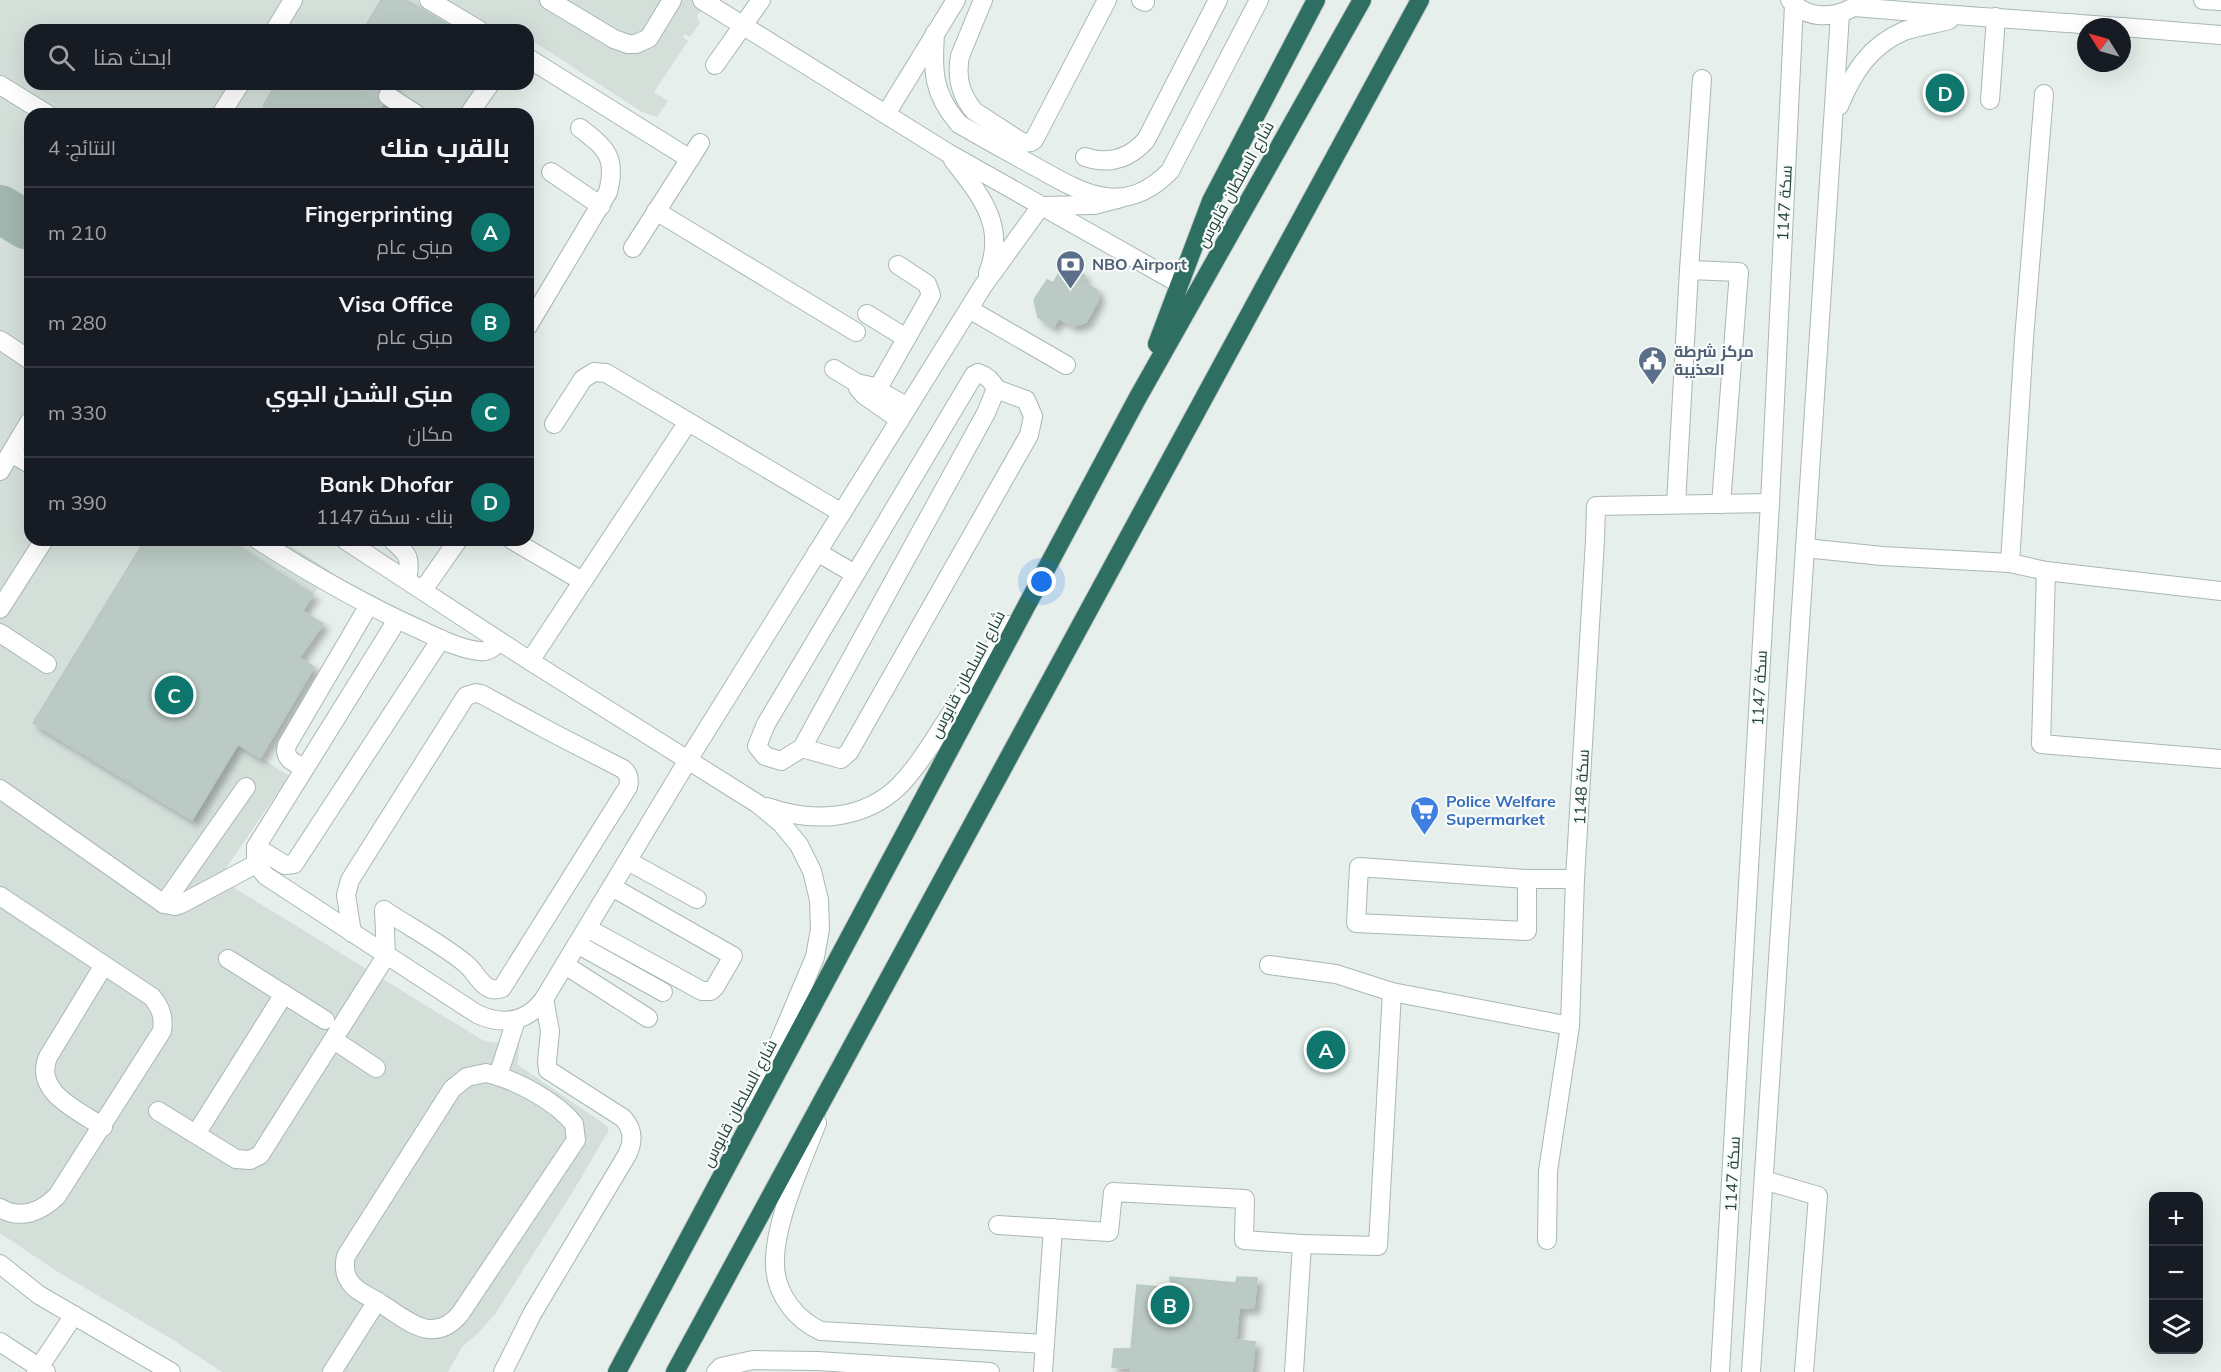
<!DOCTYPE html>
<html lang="ar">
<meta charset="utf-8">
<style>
body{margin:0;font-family:Mulish,Cairo,sans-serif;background:#20242c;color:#f1f3f6;direction:rtl}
.controls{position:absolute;right:18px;bottom:18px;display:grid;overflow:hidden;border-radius:12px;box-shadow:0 6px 24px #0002}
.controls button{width:54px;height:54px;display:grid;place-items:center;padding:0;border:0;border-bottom:2px solid #363941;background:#171b24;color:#f1f3f6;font:30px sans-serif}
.compass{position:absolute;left:2077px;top:18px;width:54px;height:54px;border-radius:50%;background:#171b24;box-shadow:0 6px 24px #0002;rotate:307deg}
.you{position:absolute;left:1042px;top:582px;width:21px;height:21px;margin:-15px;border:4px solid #fff;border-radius:50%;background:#1a73e8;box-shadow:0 0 0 9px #1a73e833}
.badge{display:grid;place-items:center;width:39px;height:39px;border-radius:50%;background:#0f766e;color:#fff;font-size:20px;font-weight:700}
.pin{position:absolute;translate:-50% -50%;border:3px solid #fff;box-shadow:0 2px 6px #0006}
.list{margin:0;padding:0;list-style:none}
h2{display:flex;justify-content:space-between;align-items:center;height:78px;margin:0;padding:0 24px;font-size:26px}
h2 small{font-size:20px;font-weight:400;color:#9ea1a6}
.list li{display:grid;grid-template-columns:39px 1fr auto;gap:18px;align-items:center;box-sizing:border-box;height:90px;padding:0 24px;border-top:2px solid #363941}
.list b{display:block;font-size:22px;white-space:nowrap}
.list p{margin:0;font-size:20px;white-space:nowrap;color:#9ea1a6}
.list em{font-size:20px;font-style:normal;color:#9ea1a6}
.icon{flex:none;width:33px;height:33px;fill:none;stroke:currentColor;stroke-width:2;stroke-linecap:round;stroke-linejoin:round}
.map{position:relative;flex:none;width:2221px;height:1372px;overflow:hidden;direction:ltr}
.search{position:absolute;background:#171b24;box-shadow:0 6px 24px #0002;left:24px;top:24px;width:510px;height:66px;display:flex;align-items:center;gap:15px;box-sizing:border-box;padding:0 21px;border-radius:18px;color:#9ea1a6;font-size:22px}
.panel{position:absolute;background:#171b24;box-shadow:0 6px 24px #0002;left:24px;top:108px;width:510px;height:438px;border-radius:18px;direction:rtl}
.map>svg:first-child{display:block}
.built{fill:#d4dfda}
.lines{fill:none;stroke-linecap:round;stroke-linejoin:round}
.taxiway{stroke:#a2b6b0;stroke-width:48}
.building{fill:#bbcac4;stroke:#b8c9c2;stroke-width:1.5;filter:url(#shadow)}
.minor-tunnel{stroke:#bfccc8;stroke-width:18;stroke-dasharray:18 9;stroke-linecap:butt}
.minor-casing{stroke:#a8b8b2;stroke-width:20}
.highway-casing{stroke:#c2cac8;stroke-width:20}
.minor{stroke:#fff;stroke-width:18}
.highway{stroke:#2f6f62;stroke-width:18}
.labels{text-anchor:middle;stroke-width:4.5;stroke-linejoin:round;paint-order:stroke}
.street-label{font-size:16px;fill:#24423a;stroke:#f7fbf9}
.service-label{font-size:16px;font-weight:bold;fill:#4e5e75;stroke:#f7fbf9;text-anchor:start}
.shop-label{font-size:16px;font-weight:bold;fill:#366cbe;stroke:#f7fbf9;text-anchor:start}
</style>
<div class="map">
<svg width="2221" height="1372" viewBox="0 0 2221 1372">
<defs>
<filter id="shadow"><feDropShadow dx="5.5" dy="5.5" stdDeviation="3" flood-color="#0004"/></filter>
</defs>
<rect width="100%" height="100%" fill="#e6efeb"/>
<polygon class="built" points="0,0 710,0 697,16 700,23 690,37 685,34 683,37 688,41 654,92 668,101 657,117 642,112 528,38 528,30 30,30 30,84 498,84 479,114 30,114 30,540 282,540 330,571 302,610 323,624 299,658 314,667 260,757 289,776 226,868 233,887 484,1041 498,1043 504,1035 510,1038 519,1045 518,1065 606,1125 609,1130 575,1188 496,1313 478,1333 462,1347 448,1372 222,1372 170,1338 58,1272 0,1233"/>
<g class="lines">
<polyline class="taxiway" points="0,209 26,225"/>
</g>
<g class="building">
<polygon points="381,0 406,0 457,30 363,30"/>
<polygon points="276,84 319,84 328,89 331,84 395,84 377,114 278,114 263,106"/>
<polygon points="1073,269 1085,276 1082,281 1097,290 1098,300 1086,322 1073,326 1059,318 1053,327 1038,317 1034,300 1047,280 1053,283 1061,270"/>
<polygon points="145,540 229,540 313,595 302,611 323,624 299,658 314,667 260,758 238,744 192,820 33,723"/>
<polygon points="1170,1277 1236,1283 1237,1277 1257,1278 1254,1308 1239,1308 1236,1340 1255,1342 1252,1372 1131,1372 1131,1368 1112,1367 1114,1349 1131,1349 1137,1285 1171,1288"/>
</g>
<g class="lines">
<polyline class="minor-tunnel" points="368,84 388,96"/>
<defs>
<g id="minor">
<polyline points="429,0 479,30"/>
<polyline points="549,0 614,39 628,44 636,44 649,38 672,0"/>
<polyline points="702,0 948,153 1180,284"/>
<path d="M983,0l-23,56c-4,21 0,38 14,55l49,32 8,-1 3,-2 73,-140"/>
<polyline points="1141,0 1145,2"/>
<path d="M1790,0c15,18 40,19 60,9"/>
<polyline points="2203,0 2221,1"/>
<path d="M1855,7c89,8 177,13 266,20"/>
<polyline points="2122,27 2221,35"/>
<polyline points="275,30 293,0"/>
<path d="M935,33c-2,39 -3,60 24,91 26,15 51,29 77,43 48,27 88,51 134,4l89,-171"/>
<polyline points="528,58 690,159"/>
<polyline points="715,65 761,0"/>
<polyline points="0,85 47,114"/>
<polyline points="388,96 416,114"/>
<polyline points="1990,100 1996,17"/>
<path d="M1839,106c14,-33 30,-60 65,-75 14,-5 31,-7 45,-11"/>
<polyline points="221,114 240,84"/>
<polyline points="469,114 490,84"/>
<polyline points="886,114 956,0"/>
<path d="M1085,157c24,8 44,2 61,-17l72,-140"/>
<path d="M953,160c27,35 54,65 35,113"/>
<polyline points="551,172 601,206"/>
<polyline points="656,211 856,332"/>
<polyline points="633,248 700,143"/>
<polyline points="1689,270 1702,79"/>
<polyline points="969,309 1066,365"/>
<polyline points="867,314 906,338"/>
<path d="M528,326l80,-134c9,-35 -2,-44 -28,-64"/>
<polyline points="0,340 30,360"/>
<polyline points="834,369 857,383 870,386 908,407"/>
<path d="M978,373c9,3 14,7 18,16l-10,24 -184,335 -21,13 -16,-5 -8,-10 9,-22 208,-349z"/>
<polyline points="858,388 864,395 900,420"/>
<polyline points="877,390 931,295 927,284 898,265"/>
<polyline points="554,424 583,379 594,372 606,373 842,513"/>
<polyline points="11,453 30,464"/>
<polyline points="0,471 30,421"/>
<polyline points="1676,504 1689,270 1739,272 1721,504"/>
<path d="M258,540c53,34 107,65 165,91 17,8 39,19 57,20 8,1 15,-4 19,-10"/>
<polyline points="345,540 530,661 758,804 781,823 799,845 812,871 819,900 820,929 815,957 754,1101"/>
<path d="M392,540c17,15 19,17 15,40"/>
<polyline points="512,540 582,581"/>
<polyline points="1805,548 1882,556 2010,563 2046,571 2221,591"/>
<polyline points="817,552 855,574"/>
<polyline points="2010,563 2024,339 2044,94"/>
<polyline points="2046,571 2041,744 2221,759"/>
<polyline points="423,590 458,540"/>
<polyline points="0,609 44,540"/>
<path d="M397,620l-141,227v17l10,12 211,138c26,12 50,8 67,-15l144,-239 295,-474 58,-80 53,-1 27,-7"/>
<polyline points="0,633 47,664"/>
<polyline points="530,661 688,422"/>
<polyline points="802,748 841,759 849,752 1029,435 1033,416 1026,400 996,389"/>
<path d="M305,768c-11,-5 -22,-9 -18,-23l82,-140"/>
<polyline points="0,789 164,904 175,906 181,904 256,864"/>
<path d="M767,807c45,16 97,14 133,-22 19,-20 33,-44 48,-67 20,-31 40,-62 60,-93"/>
<polyline points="256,847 285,865 294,864 441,639"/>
<polyline points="628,861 697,899"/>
<polyline points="1527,879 1527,931 1356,923 1359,867 1527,879 1575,879"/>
<path d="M0,896l152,101c9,11 12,20 10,34l-105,165c-16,16 -36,24 -57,12"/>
<polyline points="164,904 246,787"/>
<polyline points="587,928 702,991 711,991 715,987 733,956 612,887"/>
<path d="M352,933l-6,-38 4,-15 116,-184 10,-3 5,1 72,39 70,36c6,5 7,10 5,18l-126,201c-18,7 -24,-14 -36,-24 -24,-20 -55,-36 -82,-54"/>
<polyline points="577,944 663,992"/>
<polyline points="228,959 325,1020"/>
<polyline points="565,965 648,1018"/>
<polyline points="1269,965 1336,974 1392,992 1570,1026"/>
<polyline points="334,1040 376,1068"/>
<path d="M486,1073c28,6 70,28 88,51l2,16 -116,174c-27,32 -53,6 -80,-11 -9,-6 -24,-11 -30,-21 -6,-8 -6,-17 -4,-26l106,-167 15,-12z"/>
<polyline points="498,1076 516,1020"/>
<polyline points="158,1111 236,1159 250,1160 260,1155 386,956 384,910"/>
<path d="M817,1123c-15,39 -44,102 -42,143 1,28 21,54 46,65l224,13"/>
<path d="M103,1127c-24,-16 -70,-35 -55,-70l56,-92"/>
<polyline points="196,1134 284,994"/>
<polyline points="1764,1180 1818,1196 1804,1372"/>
<polyline points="998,1225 1109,1232 1113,1192 1245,1199 1244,1240 1302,1244 1378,1246 1392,992"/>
<polyline points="1547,1240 1548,1171 1570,1026 1575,879 1595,540 1596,506 1770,503"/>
<polyline points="0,1264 39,1295 171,1372"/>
<polyline points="0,1342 46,1372"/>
<polyline points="36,1372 74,1315"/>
<polyline points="332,1372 377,1301"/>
<path d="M503,1372l29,-58 95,-159c7,-14 6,-26 -4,-37l-75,-48 -1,-8 3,-31 -6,-32"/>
<polyline points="716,1372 721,1367 753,1360 817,1361 990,1372"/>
<polyline points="1043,1372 1053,1228"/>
<polyline points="1294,1372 1302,1244"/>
<polyline points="1720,1372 1770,503 1794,5"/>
<polyline points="1751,1372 1840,14"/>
</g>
<g id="highway">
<polyline points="1157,344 1211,201 1316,0"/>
<polyline points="617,1372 1137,399 1362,0"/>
<polyline points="675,1372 1420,0"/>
</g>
</defs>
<use href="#minor" class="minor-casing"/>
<use href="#highway" class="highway-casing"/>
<use href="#minor" class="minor"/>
<use href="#highway" class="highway"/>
</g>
<defs>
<symbol id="bank-pin" viewBox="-11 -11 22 30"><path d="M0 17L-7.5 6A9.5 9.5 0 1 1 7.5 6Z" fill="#5c6f8a" stroke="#f7fbf9"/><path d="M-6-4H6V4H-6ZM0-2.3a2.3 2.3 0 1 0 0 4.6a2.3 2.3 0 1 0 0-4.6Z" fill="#fff"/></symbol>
<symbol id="civic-pin" viewBox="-11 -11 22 30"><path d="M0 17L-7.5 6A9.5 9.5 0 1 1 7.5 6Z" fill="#5c6f8a" stroke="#f7fbf9"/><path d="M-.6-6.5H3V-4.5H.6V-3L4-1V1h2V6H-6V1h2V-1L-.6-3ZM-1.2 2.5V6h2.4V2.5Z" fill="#fff"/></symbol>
<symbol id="supermarket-pin" viewBox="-11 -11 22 30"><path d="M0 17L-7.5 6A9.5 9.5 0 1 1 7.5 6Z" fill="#3f7fe0" stroke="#f7fbf9"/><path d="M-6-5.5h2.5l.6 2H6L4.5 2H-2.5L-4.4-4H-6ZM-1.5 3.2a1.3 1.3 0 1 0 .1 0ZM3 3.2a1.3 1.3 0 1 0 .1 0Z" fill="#fff"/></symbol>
</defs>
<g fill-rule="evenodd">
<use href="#bank-pin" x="1054" y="248" width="33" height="45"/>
<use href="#civic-pin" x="1636" y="344" width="33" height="45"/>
<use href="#supermarket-pin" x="1408" y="794" width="33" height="45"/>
</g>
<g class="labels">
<g class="street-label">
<text transform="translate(1235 184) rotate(-61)" y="6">شارع السلطان قابوس</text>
<text transform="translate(1784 203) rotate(-87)" y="6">سكة 1147</text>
<text transform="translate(967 674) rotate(-62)" y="6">شارع السلطان قابوس</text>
<text transform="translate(1759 688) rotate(-87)" y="6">سكة 1147</text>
<text transform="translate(1581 787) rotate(-87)" y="6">سكة 1148</text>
<text transform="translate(739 1103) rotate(-62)" y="6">شارع السلطان قابوس</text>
<text transform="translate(1732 1174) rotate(-87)" y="6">سكة 1147</text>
</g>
<g class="service-label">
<text x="1092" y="270">NBO Airport</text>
<text x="1674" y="357">مركز شرطة<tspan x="1674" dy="18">العذيبة</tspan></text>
</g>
<g class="shop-label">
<text x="1446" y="807">Police Welfare<tspan x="1446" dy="18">Supermarket</tspan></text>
</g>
</g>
</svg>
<div class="controls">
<button>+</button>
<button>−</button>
<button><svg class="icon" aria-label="layers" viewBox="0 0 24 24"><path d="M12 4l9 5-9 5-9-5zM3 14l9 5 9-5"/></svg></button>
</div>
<svg class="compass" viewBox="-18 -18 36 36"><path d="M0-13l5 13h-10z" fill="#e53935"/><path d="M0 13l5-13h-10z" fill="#9ea1a6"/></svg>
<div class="you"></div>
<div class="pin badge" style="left:1326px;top:1050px">A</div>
<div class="pin badge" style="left:1170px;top:1305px">B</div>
<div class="pin badge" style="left:174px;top:695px">C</div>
<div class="pin badge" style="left:1945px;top:93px">D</div>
<div class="search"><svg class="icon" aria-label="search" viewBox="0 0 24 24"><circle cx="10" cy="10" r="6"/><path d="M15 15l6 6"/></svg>ابحث هنا</div>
<section class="panel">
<h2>بالقرب منك<small>النتائج: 4</small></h2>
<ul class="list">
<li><span class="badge">A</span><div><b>Fingerprinting</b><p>مبنى عام</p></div><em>210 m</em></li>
<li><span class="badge">B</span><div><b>Visa Office</b><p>مبنى عام</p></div><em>280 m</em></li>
<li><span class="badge">C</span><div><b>مبنى الشحن الجوي</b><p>مكان</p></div><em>330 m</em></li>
<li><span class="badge">D</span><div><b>Bank Dhofar</b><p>بنك · سكة 1147</p></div><em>390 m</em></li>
</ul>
</section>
</div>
